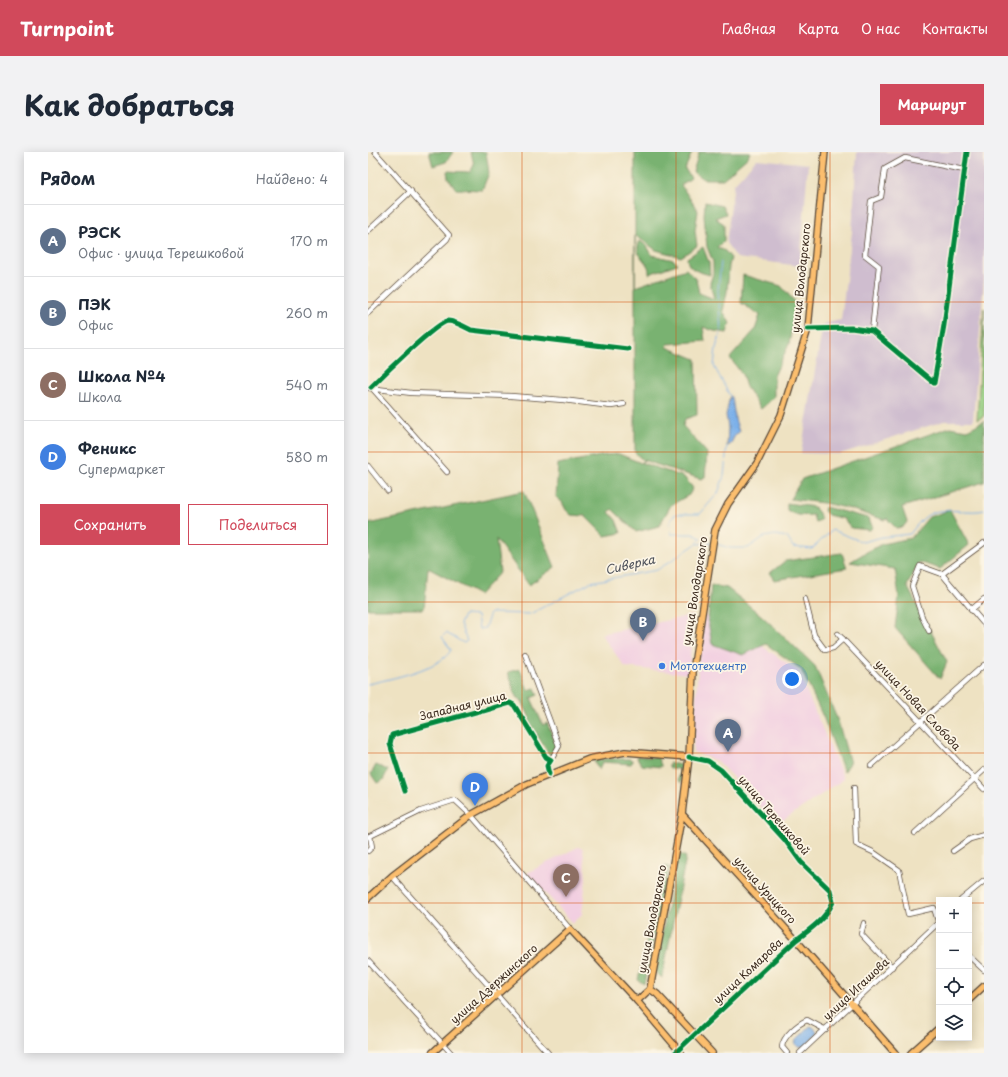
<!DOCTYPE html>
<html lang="ru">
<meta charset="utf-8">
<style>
body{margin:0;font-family:"Playpen Sans",sans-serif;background:#f2f2f3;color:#1f2937}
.controls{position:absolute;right:12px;bottom:12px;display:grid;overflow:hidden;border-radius:0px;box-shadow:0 2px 10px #0003}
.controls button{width:36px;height:36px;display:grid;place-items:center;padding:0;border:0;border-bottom:1px solid #e0e1e3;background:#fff;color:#1f2937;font:20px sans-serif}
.you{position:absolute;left:424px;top:527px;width:14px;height:14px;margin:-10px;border:3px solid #fff;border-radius:50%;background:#1a73e8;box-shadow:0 0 0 6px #1a73e833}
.badge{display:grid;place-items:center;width:26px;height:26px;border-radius:50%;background:#d1495b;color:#fff;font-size:13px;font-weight:700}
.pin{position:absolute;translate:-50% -33px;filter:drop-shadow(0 1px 2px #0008)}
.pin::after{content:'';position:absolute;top:21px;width:14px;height:12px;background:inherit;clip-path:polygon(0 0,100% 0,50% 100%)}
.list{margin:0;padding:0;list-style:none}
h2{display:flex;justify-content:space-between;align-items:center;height:52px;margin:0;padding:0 16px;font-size:17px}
h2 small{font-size:13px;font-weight:400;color:#747a83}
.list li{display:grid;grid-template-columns:26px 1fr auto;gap:12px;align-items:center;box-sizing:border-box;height:72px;padding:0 16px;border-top:1px solid #e0e1e3}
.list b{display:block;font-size:15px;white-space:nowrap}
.list p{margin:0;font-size:13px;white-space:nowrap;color:#747a83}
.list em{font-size:13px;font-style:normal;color:#747a83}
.actions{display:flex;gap:8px;padding:12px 16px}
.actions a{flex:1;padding:9px 0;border:1px solid #d1495b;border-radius:0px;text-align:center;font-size:14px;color:#d1495b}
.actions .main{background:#d1495b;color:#fff}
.icon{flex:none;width:22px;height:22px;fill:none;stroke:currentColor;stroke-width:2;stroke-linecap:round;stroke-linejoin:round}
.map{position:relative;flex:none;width:616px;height:901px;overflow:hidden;border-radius:0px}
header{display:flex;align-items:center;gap:24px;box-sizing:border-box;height:56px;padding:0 20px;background:#d1495b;color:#fff}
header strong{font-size:19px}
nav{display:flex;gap:22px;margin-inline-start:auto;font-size:14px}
.intro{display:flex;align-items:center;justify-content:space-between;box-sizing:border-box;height:96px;padding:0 24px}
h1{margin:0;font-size:28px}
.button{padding:10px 18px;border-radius:0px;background:#d1495b;color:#fff;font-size:14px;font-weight:700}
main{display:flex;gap:24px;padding:0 24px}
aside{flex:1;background:#fff;border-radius:0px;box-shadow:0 2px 10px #0003}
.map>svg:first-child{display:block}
.built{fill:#f2cfe1}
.industrial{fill:#cfbdcf}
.green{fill:#97d083;stroke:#697d50}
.forest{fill:#79b271;stroke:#5a6e48}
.water{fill:#7cb0e9;stroke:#5c6d84}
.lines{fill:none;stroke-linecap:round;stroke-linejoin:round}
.stream{stroke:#7cb0e9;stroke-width:1}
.minor-casing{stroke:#564637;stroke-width:6}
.major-casing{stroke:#564637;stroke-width:8}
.minor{stroke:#fff;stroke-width:4.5}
.major{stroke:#fbbe6e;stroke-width:5.5}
.cycleway-casing{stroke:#fcf5e5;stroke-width:8}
.cycleway{stroke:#00873e;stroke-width:5}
.grid{fill:none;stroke:#d7540e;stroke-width:1;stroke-opacity:0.55}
.shop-dot{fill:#3f7fe0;stroke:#fcf5e5;stroke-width:1.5}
.labels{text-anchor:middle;stroke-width:3.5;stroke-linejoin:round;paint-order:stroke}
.street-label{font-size:11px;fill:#3b2a1e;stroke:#fcf5e5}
.shop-label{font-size:11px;fill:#366cbe;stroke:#fcf5e5;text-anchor:start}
.water-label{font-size:12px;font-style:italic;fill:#4e525b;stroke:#fcf5e5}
</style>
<header>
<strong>Turnpoint</strong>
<nav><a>Главная</a><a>Карта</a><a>О нас</a><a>Контакты</a></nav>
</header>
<div class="intro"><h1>Как добраться</h1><a class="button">Маршрут</a></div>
<main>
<aside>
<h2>Рядом<small>Найдено: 4</small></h2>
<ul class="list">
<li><span class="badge" style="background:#5c6f8a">A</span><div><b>РЭСК</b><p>Офис · улица Терешковой</p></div><em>170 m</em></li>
<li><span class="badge" style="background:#5c6f8a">B</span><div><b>ПЭК</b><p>Офис</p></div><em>260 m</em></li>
<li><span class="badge" style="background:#8d6e63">C</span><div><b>Школа №4</b><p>Школа</p></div><em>540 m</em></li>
<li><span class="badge" style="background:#3f7fe0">D</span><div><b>Феникс</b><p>Супермаркет</p></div><em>580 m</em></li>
</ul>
<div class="actions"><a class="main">Сохранить</a><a>Поделиться</a></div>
</aside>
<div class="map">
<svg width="616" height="901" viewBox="0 0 616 901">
<rect width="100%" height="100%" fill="#fcf5e5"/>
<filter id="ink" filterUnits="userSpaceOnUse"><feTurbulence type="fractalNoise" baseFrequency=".025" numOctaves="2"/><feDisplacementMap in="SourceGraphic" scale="8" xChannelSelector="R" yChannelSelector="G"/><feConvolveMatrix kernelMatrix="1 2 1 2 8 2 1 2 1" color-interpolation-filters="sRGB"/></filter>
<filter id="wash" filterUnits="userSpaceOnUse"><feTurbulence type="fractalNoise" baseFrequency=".012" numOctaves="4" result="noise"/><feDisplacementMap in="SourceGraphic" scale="16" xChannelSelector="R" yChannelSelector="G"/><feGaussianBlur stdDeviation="0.9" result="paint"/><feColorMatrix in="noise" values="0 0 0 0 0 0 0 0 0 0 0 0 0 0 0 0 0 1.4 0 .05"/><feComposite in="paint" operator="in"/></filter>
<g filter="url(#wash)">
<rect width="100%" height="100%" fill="#eee2c2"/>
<g class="built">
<polygon points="325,463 321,522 257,515 233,482"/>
<polygon points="336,464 357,468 430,519 476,627 410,672 349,609 325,600 330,513"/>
<polygon points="210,695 215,697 218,727 214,762 205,771 159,721"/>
</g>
<g class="industrial">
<polygon points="489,0 616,0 616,126 605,269 576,269 472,302 433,301 455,172 473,168 484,80"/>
<polygon points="389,7 440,12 432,114 369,106 358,91 366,32"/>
</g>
<polygon class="green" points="616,156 616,264 609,268"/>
<g class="forest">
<polygon points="61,0 85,0 78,10 65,14"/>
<polygon points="103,0 118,0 121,21 114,38 88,37 80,26 79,19 102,20 106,13"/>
<polygon points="267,0 324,0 323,3 317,17 323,26 313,33 330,59 327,78 329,94 313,105 288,98 267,83 267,135 318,117 328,127 331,141 346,147 342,131 345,122 345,110 339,95 336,64 337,50 354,54 358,62 347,66 356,72 356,89 349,95 357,99 363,106 361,114 359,140 355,159 362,171 359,181 346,179 335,175 337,189 300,192 299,195 328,207 329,263 317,267 315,274 339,301 337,325 333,327 275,308 274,311 316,325 325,336 321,343 303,353 291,374 268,380 244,357 241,360 248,368 253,381 237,384 217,364 203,363 198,358 194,350 188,345 190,312 238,303 251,302 273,311 275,308 267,301"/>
<polygon points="331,0 382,0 380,5 355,27 335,27 325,20"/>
<path d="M272,89l7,5 5,9 22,5 3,4 -28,10c0,-1 0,-6 -1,-7 -4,-9 -15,-13 -8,-26z"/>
<path d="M335,95l6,16 1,12c-10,-3 -23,-5 -23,-17z"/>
<polygon points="375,123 413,134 428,151 421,192 406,224 406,245 393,257 378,235 374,222 362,206 387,178 392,163 373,151"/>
<polygon points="616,269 616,330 534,355 539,370 535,375 528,376 521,369 519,366 517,368 479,356 455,351 422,347 434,327 582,275 599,278"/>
<polygon points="156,339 187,415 161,433 128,387 132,420 111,443 60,416 56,457 0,457 0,372"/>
<path d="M419,351l27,4 5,6 2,7 -6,2 -2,-7c-10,1 -18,1 -26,-5z"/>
<polygon points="457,355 500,366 505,375 502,378 483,376 476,367 460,363 456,359"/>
<polygon points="582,358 601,393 572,417 551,410 539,434 579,510 572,527 527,476 531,444 527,417 482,410 495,402 514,392 543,386 561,365"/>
<polygon points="474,401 479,416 406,428 402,421 417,409"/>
<polygon points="343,433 359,436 394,464 447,514 470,569 482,611 476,620 456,567 433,517 398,492 375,503 344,492 340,469"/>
<polygon points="152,517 160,538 167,536 170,543 163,546 175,573 179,571 189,594 182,604 160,568 162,566 154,549 148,545 140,520"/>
<polygon points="269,604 290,606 293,613 293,615 274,613 269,606"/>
<polygon points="236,607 262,607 265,609 263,612 234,610 231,618 226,609"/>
<polygon points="301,611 313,613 315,617 313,631 310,628 312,620 311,617 301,616"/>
<polygon points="8,613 20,618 15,628 9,631 3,622"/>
<polygon points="310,701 318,705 294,826 287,819"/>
<polygon points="296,714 301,715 276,832 270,828"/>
</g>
<g class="water">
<polygon points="362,244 364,245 367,267 371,280 366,285 362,293 359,294 360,276 358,263"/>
<polygon points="442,874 445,875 449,879 448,882 437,895 431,895 427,892 428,888"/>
</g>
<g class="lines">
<g class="stream">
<polyline points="353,110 350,138 353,179 348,196 346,214 362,244"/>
<polyline points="329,391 333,386 325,382 303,382 302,370 307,362 332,362 350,341 356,324 359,294"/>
<path d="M348,392l14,4h18l16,-11 11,-2 12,2 6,10 19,2 20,-19 31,12 19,-5 28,-3c17,-23 24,-25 52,-23 8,0 15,1 22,-1"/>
<path d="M0,532c21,-5 73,-15 83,-34l-9,-13 4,-4 18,10 3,-2 -7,-17 4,-9 13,1 2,13 6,-1 5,-15 40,1 61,-32 66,-12 39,-26 15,-1"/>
</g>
</g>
</g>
<g filter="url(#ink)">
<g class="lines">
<defs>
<g id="minor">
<polyline points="0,79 43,39"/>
<polyline points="0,161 79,87 81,83 7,0"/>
<polyline points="440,177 483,176 504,179 566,231 576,173 599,0"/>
<polyline points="504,179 511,114 497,103 503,49 513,45 517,17 537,6 596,18"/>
<path d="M3,235c11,-11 66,-65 77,-66 7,0 17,6 23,9l157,19"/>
<polyline points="3,235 79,320"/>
<polyline points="0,236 44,241 143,244 195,248 243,254 256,252"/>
<polyline points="0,314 20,339"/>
<polyline points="574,422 616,472"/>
<polyline points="574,422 616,391"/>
<polyline points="437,447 446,483 457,498 465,496 475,487"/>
<polyline points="603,458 616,447"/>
<polyline points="561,479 554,465 544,434 552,414 574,422"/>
<polyline points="470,482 616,637"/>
<polyline points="157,502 191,594 183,608"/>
<polyline points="503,614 616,513"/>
<polyline points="486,636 488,692 505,700 531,718 540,762 566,756 571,772"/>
<polyline points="37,639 22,592 24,583 111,559 115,559 142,551 146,553 178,605 183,608 179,614 181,622"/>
<polyline points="547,681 616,618"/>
<polyline points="0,685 53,659 87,648 103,663 202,777"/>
<polyline points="0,699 4,695 2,684"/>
<polyline points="585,699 602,687 616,683"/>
<polyline points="24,724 180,901"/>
<polyline points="593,748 616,729"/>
<polyline points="496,771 493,782 524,815"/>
<polyline points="601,804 616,818"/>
<polyline points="0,809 83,901"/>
<path d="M307,901l121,-113c15,-11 30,-22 37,-38l-3,-12 -29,-28 -16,-22 -64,-70 -13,-9 -19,-4"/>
<path d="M419,901l-5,-6c1,-11 16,-23 25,-27l19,10"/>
<polyline points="432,901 571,770"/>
</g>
<g id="major">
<polyline points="314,662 428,788 527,901"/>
<polyline points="0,746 24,724 103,663 159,632 221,607 257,600 321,605"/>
<polyline points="282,837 314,662 321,605 325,519 347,378 360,352 389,311 413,263 440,177 457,0"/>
<polyline points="282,837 289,842 344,901"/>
<polyline points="601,848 616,834"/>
<polyline points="269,849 282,837"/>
<polyline points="64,901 202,777 269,849 313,901"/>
<polyline points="543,901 571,876"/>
</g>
</defs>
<use href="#minor" class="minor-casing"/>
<use href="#major" class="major-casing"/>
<use href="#minor" class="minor"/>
<use href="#major" class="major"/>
<defs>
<g id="cycleway">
<polyline points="440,177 483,176 504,179 566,231 576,173 599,0"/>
<path d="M3,235c11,-11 66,-65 77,-66 7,0 17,6 23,9l157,19"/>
<polyline points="37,639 22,592 24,583 111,559 115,559 142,551 146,553 178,605 183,608 179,614 181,622"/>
<path d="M307,901l121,-113c15,-11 30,-22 37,-38l-3,-12 -29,-28 -16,-22 -64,-70 -13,-9 -19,-4"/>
</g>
</defs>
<use href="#cycleway" class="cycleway-casing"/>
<use href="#cycleway" class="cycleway"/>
</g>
</g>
<path class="grid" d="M154,0v901M308,0v901M462,0v901M0,150h616M0,300h616M0,450h616M0,601h616M0,751h571M601,751h15"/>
<circle class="shop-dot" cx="294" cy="514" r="4"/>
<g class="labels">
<g class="street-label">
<text transform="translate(433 126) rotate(-84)" y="4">улица Володарского</text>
<text transform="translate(327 439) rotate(-81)" y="4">улица Володарского</text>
<text transform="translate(550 553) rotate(47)" y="4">улица Новая Слобода</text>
<text transform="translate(95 554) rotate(-14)" y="4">Западная улица</text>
<text transform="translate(406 663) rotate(49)" y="4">улица Терешковой</text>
<text transform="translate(397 738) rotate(48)" y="4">улица Урицкого</text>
<text transform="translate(284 767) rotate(-79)" y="4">улица Володарского</text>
<text transform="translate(380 819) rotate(-43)" y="4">улица Комарова</text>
<text transform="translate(126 832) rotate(-42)" y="4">улица Дзержинского</text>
<text transform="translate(488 837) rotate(-43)" y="4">улица Игашова</text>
</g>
<g class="shop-label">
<text x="302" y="518">Мототехцентр</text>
</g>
<g class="water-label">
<text transform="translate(262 413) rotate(-13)" y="4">Сиверка</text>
</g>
</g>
</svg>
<div class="controls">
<button>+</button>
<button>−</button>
<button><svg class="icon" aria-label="locate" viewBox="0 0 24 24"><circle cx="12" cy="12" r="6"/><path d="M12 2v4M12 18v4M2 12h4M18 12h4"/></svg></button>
<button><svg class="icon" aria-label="layers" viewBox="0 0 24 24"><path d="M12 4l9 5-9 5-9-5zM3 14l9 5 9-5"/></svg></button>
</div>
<div class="you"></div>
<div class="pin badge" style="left:360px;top:600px;background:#5c6f8a">A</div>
<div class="pin badge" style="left:275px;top:489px;background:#5c6f8a">B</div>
<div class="pin badge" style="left:198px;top:745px;background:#8d6e63">C</div>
<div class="pin badge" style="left:107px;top:654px;background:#3f7fe0">D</div>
</div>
</main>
